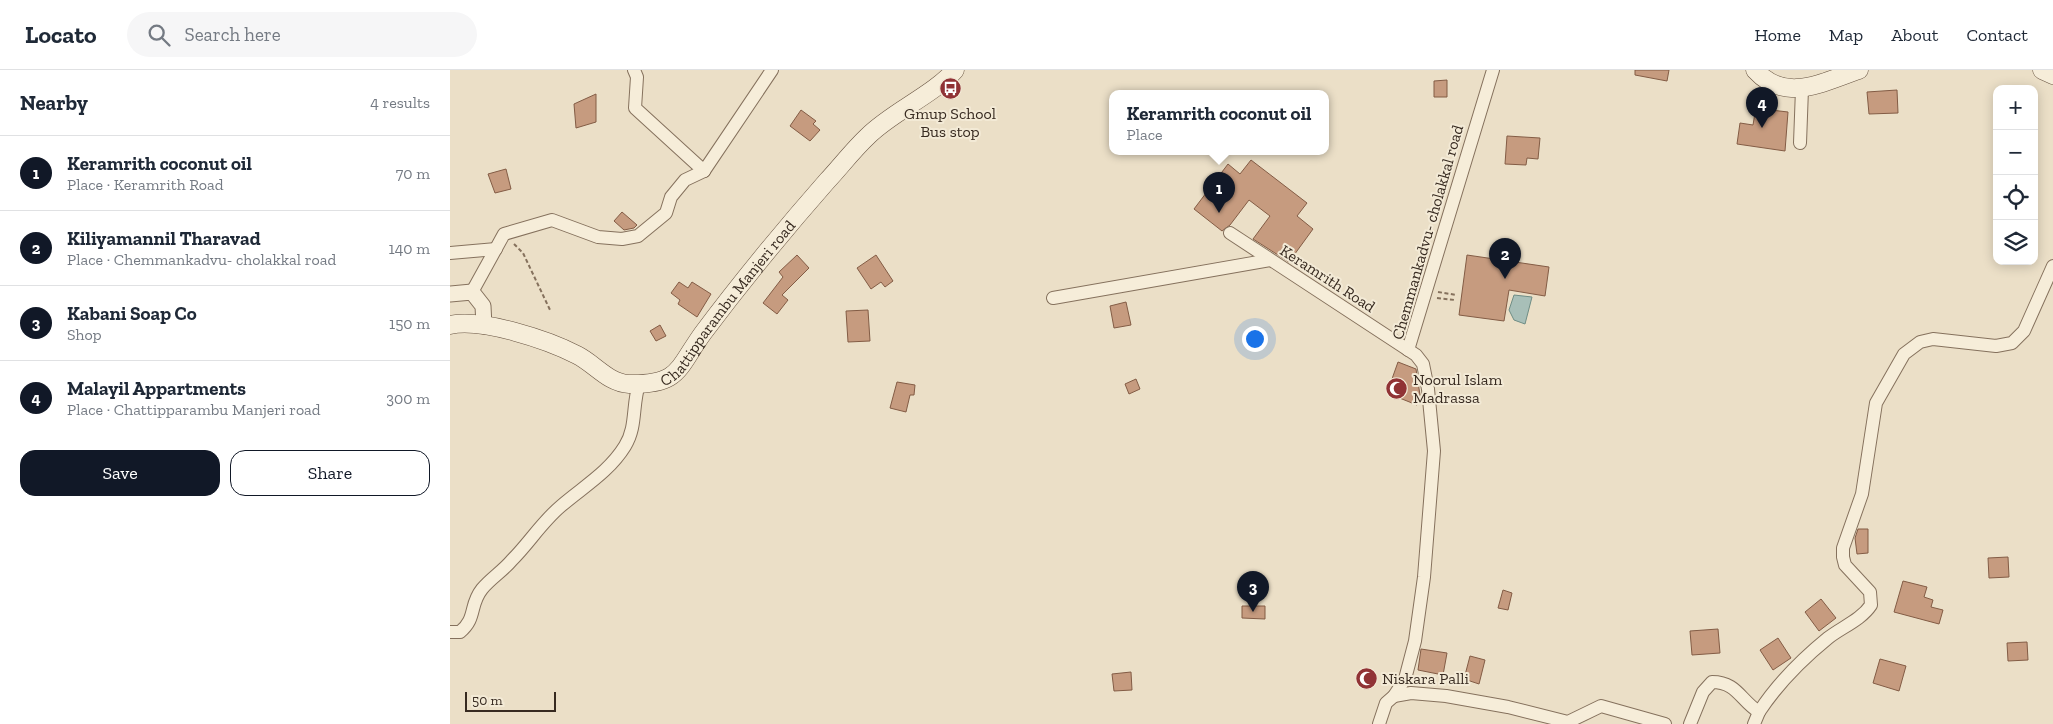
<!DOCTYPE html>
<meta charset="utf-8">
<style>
body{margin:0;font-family:"Zilla Slab",serif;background:#f6f6f7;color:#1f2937}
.controls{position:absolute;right:15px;top:15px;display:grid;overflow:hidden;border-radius:10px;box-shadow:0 2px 12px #0003}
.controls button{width:45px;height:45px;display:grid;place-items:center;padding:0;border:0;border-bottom:1px solid #e0e1e3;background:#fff;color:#1f2937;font:25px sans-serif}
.scale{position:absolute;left:15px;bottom:12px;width:91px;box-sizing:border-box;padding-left:5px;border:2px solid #372a20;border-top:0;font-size:14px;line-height:18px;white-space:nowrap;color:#372a20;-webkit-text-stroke:4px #f3ead6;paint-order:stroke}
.you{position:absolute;left:804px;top:268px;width:18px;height:18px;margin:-12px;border:4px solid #fff;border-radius:50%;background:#1a73e8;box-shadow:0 0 0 8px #1a73e833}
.badge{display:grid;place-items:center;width:32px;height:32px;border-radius:50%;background:#111827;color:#fff;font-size:16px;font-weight:700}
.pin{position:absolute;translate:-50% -41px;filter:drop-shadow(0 1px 2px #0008)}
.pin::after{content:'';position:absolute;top:26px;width:18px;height:15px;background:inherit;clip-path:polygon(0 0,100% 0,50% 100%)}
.popup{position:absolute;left:659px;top:20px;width:220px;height:65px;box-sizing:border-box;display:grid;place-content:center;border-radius:10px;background:#fff;filter:drop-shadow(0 1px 4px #0005);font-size:16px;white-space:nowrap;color:#747a83}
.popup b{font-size:19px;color:#1f2937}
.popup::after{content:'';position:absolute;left:50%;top:100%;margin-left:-10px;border:10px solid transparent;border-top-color:#fff}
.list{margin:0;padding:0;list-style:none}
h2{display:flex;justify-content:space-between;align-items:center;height:65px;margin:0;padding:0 20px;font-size:21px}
h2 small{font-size:16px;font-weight:400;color:#747a83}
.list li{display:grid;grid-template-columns:32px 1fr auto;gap:15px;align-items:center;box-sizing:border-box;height:75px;padding:0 20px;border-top:1px solid #e0e1e3}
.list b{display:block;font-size:19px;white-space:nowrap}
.list p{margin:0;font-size:16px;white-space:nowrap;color:#747a83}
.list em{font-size:16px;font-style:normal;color:#747a83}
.actions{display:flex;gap:10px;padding:15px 20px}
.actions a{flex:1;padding:11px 0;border:1px solid #111827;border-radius:15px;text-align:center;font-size:18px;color:#111827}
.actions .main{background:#111827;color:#fff}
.icon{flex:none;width:28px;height:28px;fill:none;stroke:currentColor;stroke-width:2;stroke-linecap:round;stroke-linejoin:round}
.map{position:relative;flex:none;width:1603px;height:654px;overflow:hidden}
header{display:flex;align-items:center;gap:30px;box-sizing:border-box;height:70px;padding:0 25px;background:#fff;border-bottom:1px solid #e0e1e3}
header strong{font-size:24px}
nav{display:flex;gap:28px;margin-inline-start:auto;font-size:18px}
.search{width:350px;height:45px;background:#f6f6f7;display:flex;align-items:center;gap:12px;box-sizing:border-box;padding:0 18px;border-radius:28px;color:#747a83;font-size:19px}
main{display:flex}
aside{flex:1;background:#fff}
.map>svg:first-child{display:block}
.water{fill:#a8bfb8;stroke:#6f8d85}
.building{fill:#c69b7f;stroke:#835c45}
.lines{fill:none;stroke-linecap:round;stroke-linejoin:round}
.minor-casing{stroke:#85715d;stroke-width:14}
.tertiary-casing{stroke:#85715d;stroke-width:17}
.secondary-casing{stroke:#675341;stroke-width:19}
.path{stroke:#85715d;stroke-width:2;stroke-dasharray:4 2.5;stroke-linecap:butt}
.minor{stroke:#f6edd9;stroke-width:12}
.tertiary{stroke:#f6edd9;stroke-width:15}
.secondary{stroke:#f6edd9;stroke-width:18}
.labels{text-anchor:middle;stroke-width:4;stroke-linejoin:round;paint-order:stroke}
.poi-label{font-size:16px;fill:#372a20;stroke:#f3ead6;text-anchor:start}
.street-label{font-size:16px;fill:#372a20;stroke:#f3ead6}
</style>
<header>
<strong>Locato</strong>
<div class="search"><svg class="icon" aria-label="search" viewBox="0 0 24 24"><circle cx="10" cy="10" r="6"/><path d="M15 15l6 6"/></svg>Search here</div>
<nav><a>Home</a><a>Map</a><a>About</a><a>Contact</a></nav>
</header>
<main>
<aside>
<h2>Nearby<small>4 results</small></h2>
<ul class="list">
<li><span class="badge">1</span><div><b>Keramrith coconut oil</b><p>Place · Keramrith Road</p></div><em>70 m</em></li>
<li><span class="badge">2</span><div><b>Kiliyamannil Tharavad</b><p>Place · Chemmankadvu- cholakkal road</p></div><em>140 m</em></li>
<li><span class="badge">3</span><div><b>Kabani Soap Co</b><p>Shop</p></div><em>150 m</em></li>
<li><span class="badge">4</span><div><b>Malayil Appartments</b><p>Place · Chattipparambu Manjeri road</p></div><em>300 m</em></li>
</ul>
<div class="actions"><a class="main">Save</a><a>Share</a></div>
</aside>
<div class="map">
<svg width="1603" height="654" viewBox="0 0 1603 654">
<rect width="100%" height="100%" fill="#ebdfc7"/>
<polygon class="water" points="1064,225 1082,227 1075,254 1064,250 1059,240"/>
<g class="building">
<polygon points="1185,0 1219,0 1217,11 1185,5"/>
<polygon points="997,10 997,27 984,27 984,11"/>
<polygon points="1447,20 1448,43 1419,44 1417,22"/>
<polygon points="146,24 146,52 126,58 124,34"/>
<polygon points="351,40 366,51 363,54 370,60 360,71 340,56"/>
<polygon points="1321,40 1338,42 1335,81 1287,74 1290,53 1303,55 1305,43 1320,46"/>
<polygon points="1057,66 1090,68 1088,89 1077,88 1076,95 1055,94"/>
<polygon points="801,90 857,133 847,146 863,159 839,192 803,169 820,146 799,130 780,155 772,161 744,139 778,94 790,104"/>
<polygon points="56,99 61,119 45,123 38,104"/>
<polygon points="172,142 187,155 184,158 174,160 164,151"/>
<polygon points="347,185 359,198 332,225 338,230 327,244 313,233 333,207 329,202"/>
<polygon points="426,185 443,211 435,217 431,212 421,219 407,198"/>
<polygon points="1017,185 1099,197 1095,226 1059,220 1054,251 1009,245"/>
<polygon points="229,212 238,218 242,212 261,224 247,247 228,234 230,230 221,223"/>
<polygon points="676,232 681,255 664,258 660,236"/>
<polygon points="418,240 420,271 398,272 396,241"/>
<polygon points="210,255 216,266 206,271 200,261"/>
<polygon points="948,292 966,299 970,325 967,335 937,323"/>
<polygon points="686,309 690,319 679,324 675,314"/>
<polygon points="447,312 465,315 464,325 460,325 456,342 440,338"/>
<polygon points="1408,459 1418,459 1418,483 1407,484 1405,468"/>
<polygon points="1558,487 1559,507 1539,508 1538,488"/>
<polygon points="1453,511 1477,517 1474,527 1483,530 1481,537 1493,540 1489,554 1444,542"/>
<polygon points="1053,520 1062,523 1058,540 1048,538"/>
<polygon points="1371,529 1386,548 1369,561 1355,542"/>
<polygon points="792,536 815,536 815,549 792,548"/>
<polygon points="1268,559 1270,583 1242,585 1240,561"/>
<polygon points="1328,568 1341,588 1323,600 1310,580"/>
<polygon points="1577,572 1578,590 1558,591 1557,573"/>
<polygon points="971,579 997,583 993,605 968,600"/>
<polygon points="1020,586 1035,590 1029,614 1014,609"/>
<polygon points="1430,589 1456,596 1449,621 1423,613"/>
<polygon points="681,602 682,620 664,621 662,604"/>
</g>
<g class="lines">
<defs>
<g id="minor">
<polyline points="184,0 187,7 185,38 254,101"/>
<polyline points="1350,73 1352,19"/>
<polyline points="254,101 322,0"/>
<polyline points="780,163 966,285 973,294 978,319 984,381 974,507 965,571 955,609 944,626 936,633 929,654"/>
<polyline points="0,183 46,179"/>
<polyline points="22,222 54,164 102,150 148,167 172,169 188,166 216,143 221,127 235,110 254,101"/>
<polyline points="603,228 820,190"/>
<polyline points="958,280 1043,0"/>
<path d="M0,562h10c17,-14 9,-27 22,-43 9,-11 21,-18 30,-29 17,-17 30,-38 49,-54 22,-19 48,-34 64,-60 12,-19 7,-41 14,-62"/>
<polyline points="944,626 961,623 996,626 1058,637 1118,652 1151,636 1215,654"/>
<path d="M1309,642c19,-29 42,-52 69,-74 14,-11 33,-18 43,-33l-1,-13 -25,-27 -2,-8v-9l19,-54 14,-91 28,-49 16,-12 13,-3 63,7 16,-3 12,-12 29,-65"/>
<path d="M1240,654l13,-32 9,-10c25,0 28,18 47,30l-5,12"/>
</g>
<polyline id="tertiary" points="0,224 22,222 33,236 34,256"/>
<g id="secondary">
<path d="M1305,0c31,34 67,12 104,0"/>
<polyline points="1592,0 1603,5"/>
<path id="s1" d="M0,255c32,-7 98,15 127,30 18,9 31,28 52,29 51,1 48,-15 74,-51 39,-52 81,-103 124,-152 14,-15 26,-31 41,-45 24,-24 65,-41 87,-66"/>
</g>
</defs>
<use href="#minor" class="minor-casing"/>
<use href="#tertiary" class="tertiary-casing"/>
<use href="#secondary" class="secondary-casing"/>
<g class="path">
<polyline points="64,174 73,183 101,242"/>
<polyline points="988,222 1007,225"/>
<polyline points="987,228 1005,230"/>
</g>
<use href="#minor" class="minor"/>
<use href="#tertiary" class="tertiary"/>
<use href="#secondary" class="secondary"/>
</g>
<defs>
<symbol id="bus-disc" viewBox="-11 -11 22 22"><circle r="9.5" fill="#903235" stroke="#f3ead6"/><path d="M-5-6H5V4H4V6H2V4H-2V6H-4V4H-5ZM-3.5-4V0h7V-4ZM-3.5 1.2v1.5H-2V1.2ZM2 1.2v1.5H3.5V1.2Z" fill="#fff"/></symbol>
<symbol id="mosque-disc" viewBox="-11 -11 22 22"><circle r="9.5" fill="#903235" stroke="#f3ead6"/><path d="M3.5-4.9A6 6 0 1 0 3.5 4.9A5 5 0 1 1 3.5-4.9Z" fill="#fff"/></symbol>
</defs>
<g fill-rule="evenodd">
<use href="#bus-disc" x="488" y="6" width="25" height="25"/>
<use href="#mosque-disc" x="934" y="306" width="25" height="25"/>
<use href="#mosque-disc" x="904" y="596" width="25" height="25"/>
</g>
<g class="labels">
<g class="poi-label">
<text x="500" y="49" text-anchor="middle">Gmup School<tspan x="500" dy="18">Bus stop</tspan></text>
<text x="963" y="315">Noorul Islam<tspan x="963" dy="18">Madrassa</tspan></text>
<text x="932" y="614">Niskara Palli</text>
</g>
<g class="street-label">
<text transform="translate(977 162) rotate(-74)" y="6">Chemmankadvu- cholakkal road</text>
<text transform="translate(878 208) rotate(33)" y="6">Keramrith Road</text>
<text dy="6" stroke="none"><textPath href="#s1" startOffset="328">Chattipparambu Manjeri road</textPath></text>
</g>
</g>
</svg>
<div class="controls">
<button>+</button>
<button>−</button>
<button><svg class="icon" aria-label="locate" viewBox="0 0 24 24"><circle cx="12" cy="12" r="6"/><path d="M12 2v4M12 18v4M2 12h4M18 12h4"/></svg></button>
<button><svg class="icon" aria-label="layers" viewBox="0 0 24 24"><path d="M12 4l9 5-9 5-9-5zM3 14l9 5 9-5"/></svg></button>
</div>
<div class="scale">50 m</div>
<div class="you"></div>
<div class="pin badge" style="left:769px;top:143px">1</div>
<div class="popup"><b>Keramrith coconut oil</b>Place</div>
<div class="pin badge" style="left:1055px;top:209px">2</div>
<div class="pin badge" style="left:803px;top:542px">3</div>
<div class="pin badge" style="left:1312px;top:58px">4</div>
</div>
</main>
